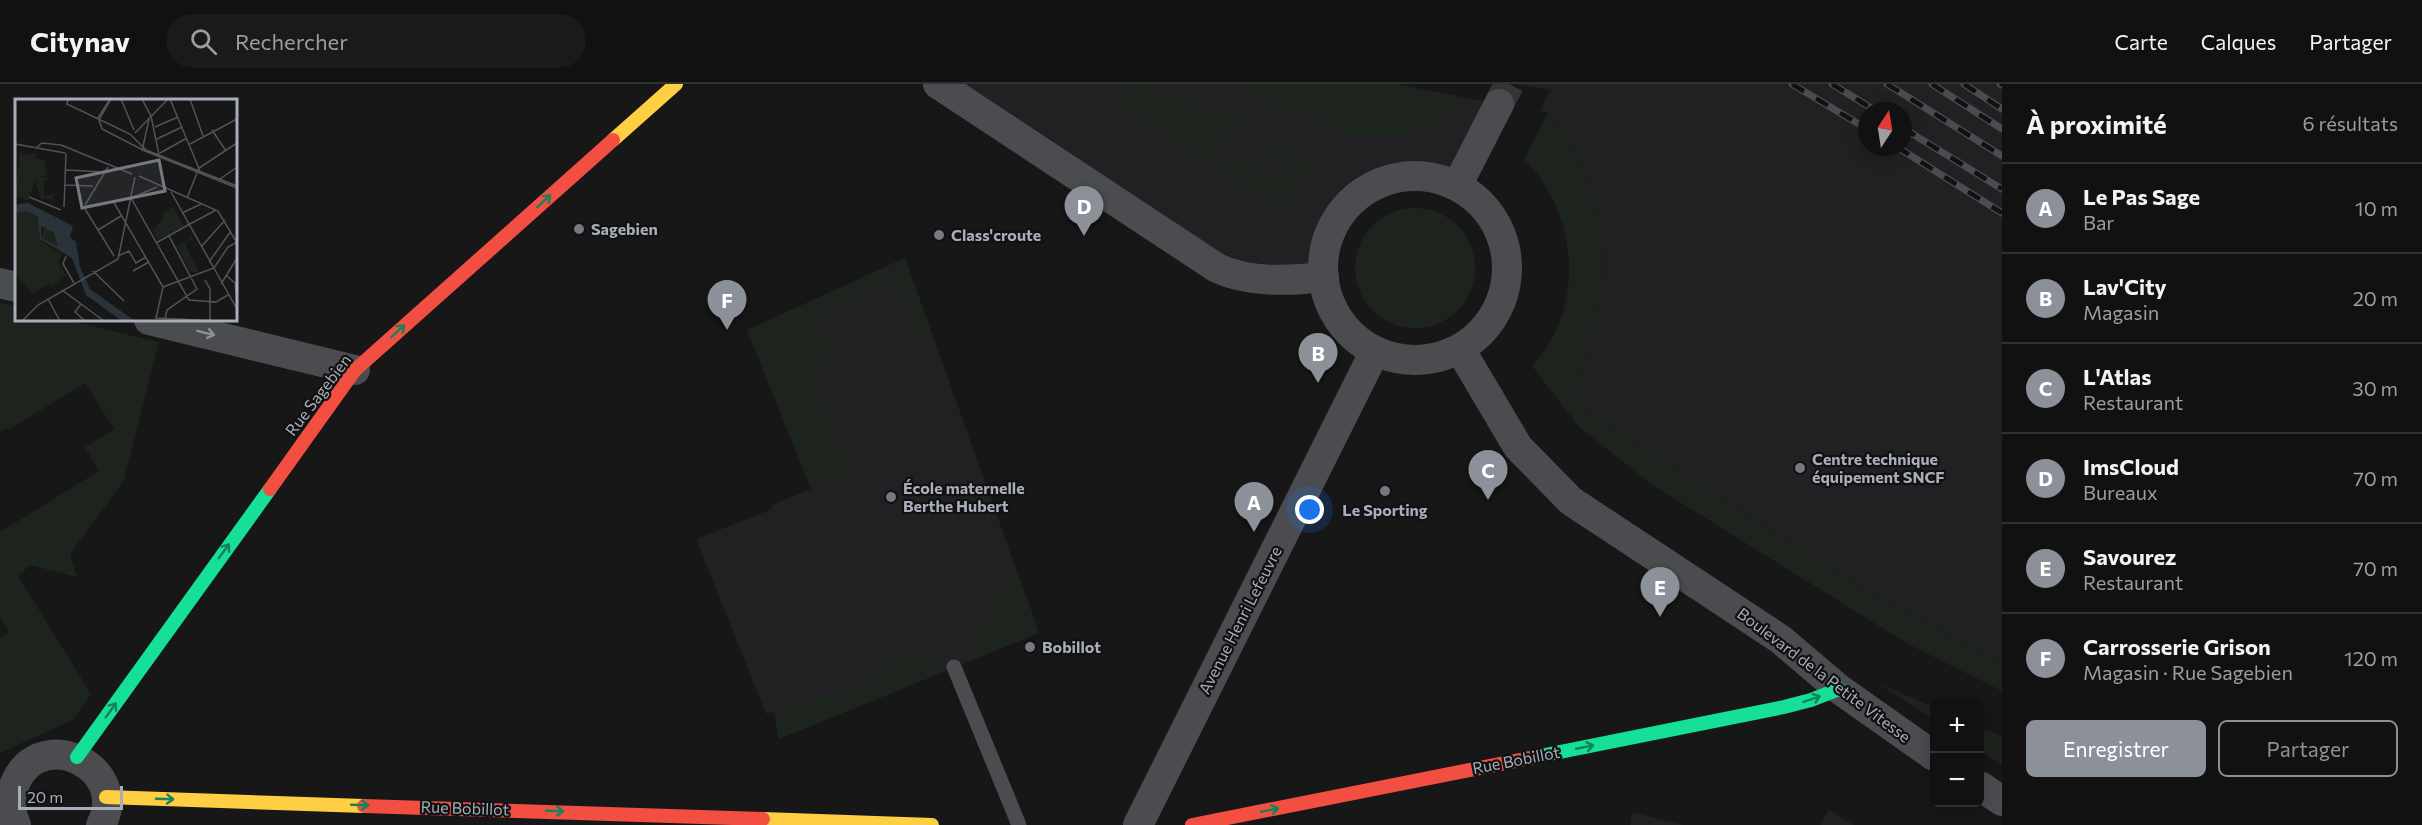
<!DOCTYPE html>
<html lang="fr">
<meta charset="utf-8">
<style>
body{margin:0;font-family:Commissioner,sans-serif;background:#1a1a1a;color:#f1f3f6}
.controls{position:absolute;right:18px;bottom:18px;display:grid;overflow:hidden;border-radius:9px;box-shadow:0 3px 15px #0003}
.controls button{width:54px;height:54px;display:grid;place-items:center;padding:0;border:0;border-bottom:2px solid #303131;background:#111;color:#f1f3f6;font:30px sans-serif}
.compass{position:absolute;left:1858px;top:18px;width:54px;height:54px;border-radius:50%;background:#111;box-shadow:0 3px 15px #0003;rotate:12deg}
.scale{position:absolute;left:18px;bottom:15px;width:105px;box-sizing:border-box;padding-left:6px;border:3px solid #a8aeb9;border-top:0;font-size:16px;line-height:21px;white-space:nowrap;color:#a8aeb9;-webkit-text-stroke:4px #111113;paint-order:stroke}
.you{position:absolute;left:1310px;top:426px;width:21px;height:21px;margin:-15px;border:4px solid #fff;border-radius:50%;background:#1a73e8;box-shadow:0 0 0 9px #1a73e833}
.badge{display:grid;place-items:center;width:39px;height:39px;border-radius:50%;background:#8c9099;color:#fff;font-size:20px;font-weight:700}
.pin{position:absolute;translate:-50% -50px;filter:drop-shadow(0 2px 3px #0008)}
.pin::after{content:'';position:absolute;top:32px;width:21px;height:18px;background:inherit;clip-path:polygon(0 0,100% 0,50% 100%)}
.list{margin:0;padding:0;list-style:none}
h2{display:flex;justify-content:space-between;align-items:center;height:78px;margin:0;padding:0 24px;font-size:26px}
h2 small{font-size:20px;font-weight:400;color:#9c9d9f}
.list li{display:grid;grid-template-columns:39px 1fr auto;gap:18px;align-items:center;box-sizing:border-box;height:90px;padding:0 24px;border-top:2px solid #303131}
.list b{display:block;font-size:22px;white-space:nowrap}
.list p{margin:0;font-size:20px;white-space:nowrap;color:#9c9d9f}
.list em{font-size:20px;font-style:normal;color:#9c9d9f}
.actions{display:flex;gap:12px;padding:18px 24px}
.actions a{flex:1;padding:14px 0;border:2px solid #8c9099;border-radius:9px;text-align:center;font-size:21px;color:#8c9099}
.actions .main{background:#8c9099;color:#fff}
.icon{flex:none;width:33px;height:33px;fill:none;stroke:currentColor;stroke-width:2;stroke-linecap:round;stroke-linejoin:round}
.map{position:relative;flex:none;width:2002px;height:741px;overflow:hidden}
header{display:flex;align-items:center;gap:36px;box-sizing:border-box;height:84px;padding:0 30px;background:#111;border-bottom:2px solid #303131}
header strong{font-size:28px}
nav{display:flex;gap:33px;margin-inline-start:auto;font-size:21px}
.search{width:420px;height:54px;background:#1a1a1a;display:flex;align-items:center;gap:15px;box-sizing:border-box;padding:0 21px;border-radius:33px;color:#9c9d9f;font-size:22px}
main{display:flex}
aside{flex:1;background:#111}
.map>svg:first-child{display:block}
.built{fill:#212123;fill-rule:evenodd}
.green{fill:#1d241d}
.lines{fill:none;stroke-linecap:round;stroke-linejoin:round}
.street-tunnel{stroke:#343537;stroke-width:30;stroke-dasharray:30 15;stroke-linecap:butt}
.lane{stroke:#4b4c50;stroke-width:15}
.street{stroke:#4b4c50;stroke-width:30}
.fast{stroke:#16e098;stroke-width:14}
.slow{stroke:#ffcf43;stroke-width:14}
.jam{stroke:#f24e42;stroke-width:14}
.rail-casing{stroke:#4b4c4f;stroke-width:7}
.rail{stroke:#111113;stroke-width:4.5;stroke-dasharray:14;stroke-linecap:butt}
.oneway{stroke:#14835c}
.oneway2{stroke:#8c919a}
.poi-dot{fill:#757980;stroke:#111113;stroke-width:2}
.labels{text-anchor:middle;stroke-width:4.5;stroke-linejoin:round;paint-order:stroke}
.poi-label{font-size:16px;font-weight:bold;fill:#a8aeb9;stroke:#111113;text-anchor:start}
.street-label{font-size:16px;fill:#a8aeb9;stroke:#111113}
.inset-road{fill:none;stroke:#515358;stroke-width:1.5}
.view{fill:#757980;fill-opacity:0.15;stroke:#757980;stroke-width:3}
.inset-edge{fill:none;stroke:#a8aeb9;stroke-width:3}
</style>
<header>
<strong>Citynav</strong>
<div class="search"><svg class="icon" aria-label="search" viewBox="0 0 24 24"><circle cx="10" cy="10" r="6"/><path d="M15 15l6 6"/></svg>Rechercher</div>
<nav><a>Carte</a><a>Calques</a><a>Partager</a></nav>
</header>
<main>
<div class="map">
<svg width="2002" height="741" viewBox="0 0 2002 741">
<rect width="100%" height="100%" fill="#171717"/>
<g class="built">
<polygon points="938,0 1367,0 1452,22 1457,12 1499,20 1450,99 1426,93 1410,93 1379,100 1351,119 1338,135 1328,156 1323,179 1237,193"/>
<path d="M1515,0h487v579l-134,-71 -284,-182 -8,-22 17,-57 7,-33 1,-76 -11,-35 -16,-37 -26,-37 -8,-2 10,-21zM1867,27h36v36h-36z"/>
<polygon points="905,174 1039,549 779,655 774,627 766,630 696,455 772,425 771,421 811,405 747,246"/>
<polygon points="1829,725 1839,732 1854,741 1821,741"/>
<polygon points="1632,729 1635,729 1683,741 1630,741"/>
</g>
<g class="green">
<polygon points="1143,0 1150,0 1163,10 1238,31 1247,49 1244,53 1224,42 1219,51 1226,57 1222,61 1214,57 1213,83 1104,11"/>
<polygon points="1227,0 1397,0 1457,12 1447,31 1436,40 1417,48 1377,54 1351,51"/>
<path d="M1548,29l26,37 16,37 11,35 -1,76 -7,33 -17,57 8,22 284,182 134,71v28l-94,-47 -254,-158 -75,-59 -47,-61c54,-57 47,-153 -8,-207z"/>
<polygon points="1264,56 1314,81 1289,119 1240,90 1287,122 1283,129 1221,88 1233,68 1279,97 1288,81 1260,63"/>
<circle cx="1415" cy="184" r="60"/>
<polygon points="905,174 934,255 921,260 895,194 817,231 833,275 810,286 850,388 811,405 747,246"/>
<polygon points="0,219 16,223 16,236 67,236 159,258 123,398 70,470 77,493 30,481 18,492 91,610 73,636 0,669 0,554 9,548 0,533 0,448 99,387 85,363 114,345 85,299 8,346 6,344 0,348"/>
<polygon points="1014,479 1036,539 1031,541 1035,551 981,572 974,558"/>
<path d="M918,565c13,4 20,10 25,23l-164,67 -5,-28 22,-4 32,-13 25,-2 47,-38z"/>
<polygon points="1879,600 1934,623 1934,636"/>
<polygon points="1980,643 2002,653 2002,681 1980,666"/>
</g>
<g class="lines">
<polyline class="street-tunnel" points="1499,20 1509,0"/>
<polyline class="lane" points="954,583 1019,741"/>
<g class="street">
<path d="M938,0l279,184c32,15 72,13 107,9"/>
<circle cx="1415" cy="184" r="92"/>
<polyline points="1457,102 1499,20"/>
<polyline points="0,199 16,203"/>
<polyline points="149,236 355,286"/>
<polyline points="1460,265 1518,363 1571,417 1780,555 1839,605 1934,672"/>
<polyline points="1980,702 2002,717"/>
<path d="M16,741c-7,-15 -7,-29 0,-44 27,-57 115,-12 85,44"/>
<polyline points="1138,741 1375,267"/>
</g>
<g class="fast">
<polyline points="77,673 270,405"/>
<polyline points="1535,673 1784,623 1811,616 1839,605"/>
</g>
<g class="slow">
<polyline points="613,56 676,0"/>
<polyline points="106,713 364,722"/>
<polyline points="763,735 932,741"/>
</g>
<g class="jam">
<polyline points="270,405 355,286 613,56"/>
<polyline points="364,722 763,735"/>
<polyline points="1192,741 1535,673"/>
</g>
<defs>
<g id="rail">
<polyline points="1792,0 1867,45"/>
<polyline points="1832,0 1876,27"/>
<polyline points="1887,0 2002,72"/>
<polyline points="1932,0 2002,45"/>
<polyline points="1964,0 2002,25"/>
<polyline points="2000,0 2002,1"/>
<polyline points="1903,44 2002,105"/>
<polyline points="1897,63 2002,129"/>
</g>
</defs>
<use href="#rail" class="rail-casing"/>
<use href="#rail" class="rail"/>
</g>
<defs><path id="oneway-shaft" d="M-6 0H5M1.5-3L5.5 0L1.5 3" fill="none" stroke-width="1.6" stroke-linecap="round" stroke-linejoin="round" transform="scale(1.5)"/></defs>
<g class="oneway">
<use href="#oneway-shaft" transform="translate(544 117) rotate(-42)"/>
<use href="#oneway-shaft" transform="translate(398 247) rotate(-42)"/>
<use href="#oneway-shaft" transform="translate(224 467) rotate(-54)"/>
<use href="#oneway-shaft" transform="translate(1812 615) rotate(-19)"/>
<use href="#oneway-shaft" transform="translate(111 626) rotate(-54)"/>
<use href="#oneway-shaft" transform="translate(1585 663) rotate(-11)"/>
<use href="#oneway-shaft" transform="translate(165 715) rotate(2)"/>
<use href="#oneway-shaft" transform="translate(360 721) rotate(2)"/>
<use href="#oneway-shaft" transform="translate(1270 726) rotate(-11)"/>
<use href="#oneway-shaft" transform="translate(555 727) rotate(2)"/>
</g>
<use class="oneway2" href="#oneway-shaft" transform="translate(206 249) rotate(14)"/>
<g class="poi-dot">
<circle cx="579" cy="145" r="6"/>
<circle cx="939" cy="151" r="6"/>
<circle cx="1800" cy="384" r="6"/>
<circle cx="1385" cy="407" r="6"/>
<circle cx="891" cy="413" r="6"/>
<circle cx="1030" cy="563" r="6"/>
</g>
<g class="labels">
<g class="poi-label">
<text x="591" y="151">Sagebien</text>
<text x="951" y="157">Class'croute</text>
<text x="1812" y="381">Centre technique<tspan x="1812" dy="18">équipement SNCF</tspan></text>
<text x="903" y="410">École maternelle<tspan x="903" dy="18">Berthe Hubert</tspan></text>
<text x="1385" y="432" text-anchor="middle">Le Sporting</text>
<text x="1042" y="569">Bobillot</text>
</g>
<g class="street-label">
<text transform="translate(318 311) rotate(-53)" y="6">Rue Sagebien</text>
<text transform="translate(1240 536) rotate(-63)" y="6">Avenue Henri Lefeuvre</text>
<text transform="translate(1824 591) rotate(37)" y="6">Boulevard de la Petite Vitesse</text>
<text transform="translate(1516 676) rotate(-11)" y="6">Rue Bobillot</text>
<text transform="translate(465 724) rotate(2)" y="6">Rue Bobillot</text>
</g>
</g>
<g transform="translate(15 15)">
<rect width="222" height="222" fill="#171717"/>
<path d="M5,51l3,5 13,-2 -2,4 11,4 2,14 -7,2 7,1 -3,3v15l11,-2 -3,5h-11l-6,-19 -7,21 -13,-5zM158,108l11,19 -26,14 -6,-10 11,-10v-7zM12,112l12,8 3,22 20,14 -4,7 13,21 -6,-7 -13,11 -2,-4 -17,11 -18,-19v-62zM29,127l13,11 1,9 -17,-8zM176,135l2,5 -8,5 14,28h-8l-15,-26 13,-6z" fill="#1d241d"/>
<path d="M13,104l45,23 -3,11 6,5 4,25 10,22 45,32h-13l-36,-26 -14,-37 -32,-19 -2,-22 -11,-6 -12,2v-8zM26,127l13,7 4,13 -17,-8z" fill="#2a333a" fill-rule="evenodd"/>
<path class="inset-road" d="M53,0l-1,5 63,30 16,16 91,36M96,0l-12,21 3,9 43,22 92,37M106,0l13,31M127,0l9,17 8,39M155,0l30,72M175,0l13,37M83,19l12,-19M140,28l23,-10M197,31l14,21M120,34l33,-34M142,40l25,-12M0,45l50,9M175,45l47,-25M22,48l5,-4 19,2 71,29M127,52l7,-32M145,54l27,-15M51,71l38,2M124,77l79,35 19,32M205,80l17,-12M50,86l28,1M156,93l66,117M14,98l32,13M116,99l58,102 27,2 12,-7M172,99l12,-30 38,-25M98,102l50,86M70,106l23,-38M72,107l44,-8 26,-11M49,108l2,-54M70,110l29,47M167,114l19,-9M173,126l28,-15M83,131l23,-14M141,144l32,-18M186,148l24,-27M51,157l-3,8 11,19M103,157l11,-5 7,12 10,-6M194,163l22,-31M78,172l31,30M118,172l16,-9M212,177l8,7 2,20M190,181l5,9v32M206,185l16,-26M148,188l-7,31 62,3M148,188l51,-19 14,-21 9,-5M47,191l42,31M33,200l12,22M66,205l-6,8 10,9M150,220l2,-9 30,-21 -28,-53M7,222l16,-16 80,-46 17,-82"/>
<path class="view" d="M144,61l6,31 -83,17 -6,-30z"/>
<rect width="222" height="222" class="inset-edge"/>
</g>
</svg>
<div class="controls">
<button>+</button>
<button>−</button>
</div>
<svg class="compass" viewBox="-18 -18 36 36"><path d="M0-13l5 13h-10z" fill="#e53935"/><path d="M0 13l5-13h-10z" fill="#9c9d9f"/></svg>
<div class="scale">20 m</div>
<div class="you"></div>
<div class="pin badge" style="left:1254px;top:448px">A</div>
<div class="pin badge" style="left:1318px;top:299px">B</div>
<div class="pin badge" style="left:1488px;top:416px">C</div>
<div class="pin badge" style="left:1084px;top:152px">D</div>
<div class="pin badge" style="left:1660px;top:533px">E</div>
<div class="pin badge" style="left:727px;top:246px">F</div>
</div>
<aside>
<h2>À proximité<small>6 résultats</small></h2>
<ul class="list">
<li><span class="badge">A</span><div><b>Le Pas Sage</b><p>Bar</p></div><em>10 m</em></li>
<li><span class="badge">B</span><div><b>Lav'City</b><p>Magasin</p></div><em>20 m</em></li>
<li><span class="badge">C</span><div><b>L'Atlas</b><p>Restaurant</p></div><em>30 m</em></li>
<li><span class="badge">D</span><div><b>ImsCloud</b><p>Bureaux</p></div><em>70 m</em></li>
<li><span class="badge">E</span><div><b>Savourez</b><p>Restaurant</p></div><em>70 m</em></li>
<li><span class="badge">F</span><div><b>Carrosserie Grison</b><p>Magasin · Rue Sagebien</p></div><em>120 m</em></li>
</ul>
<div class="actions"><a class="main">Enregistrer</a><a>Partager</a></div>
</aside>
</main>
